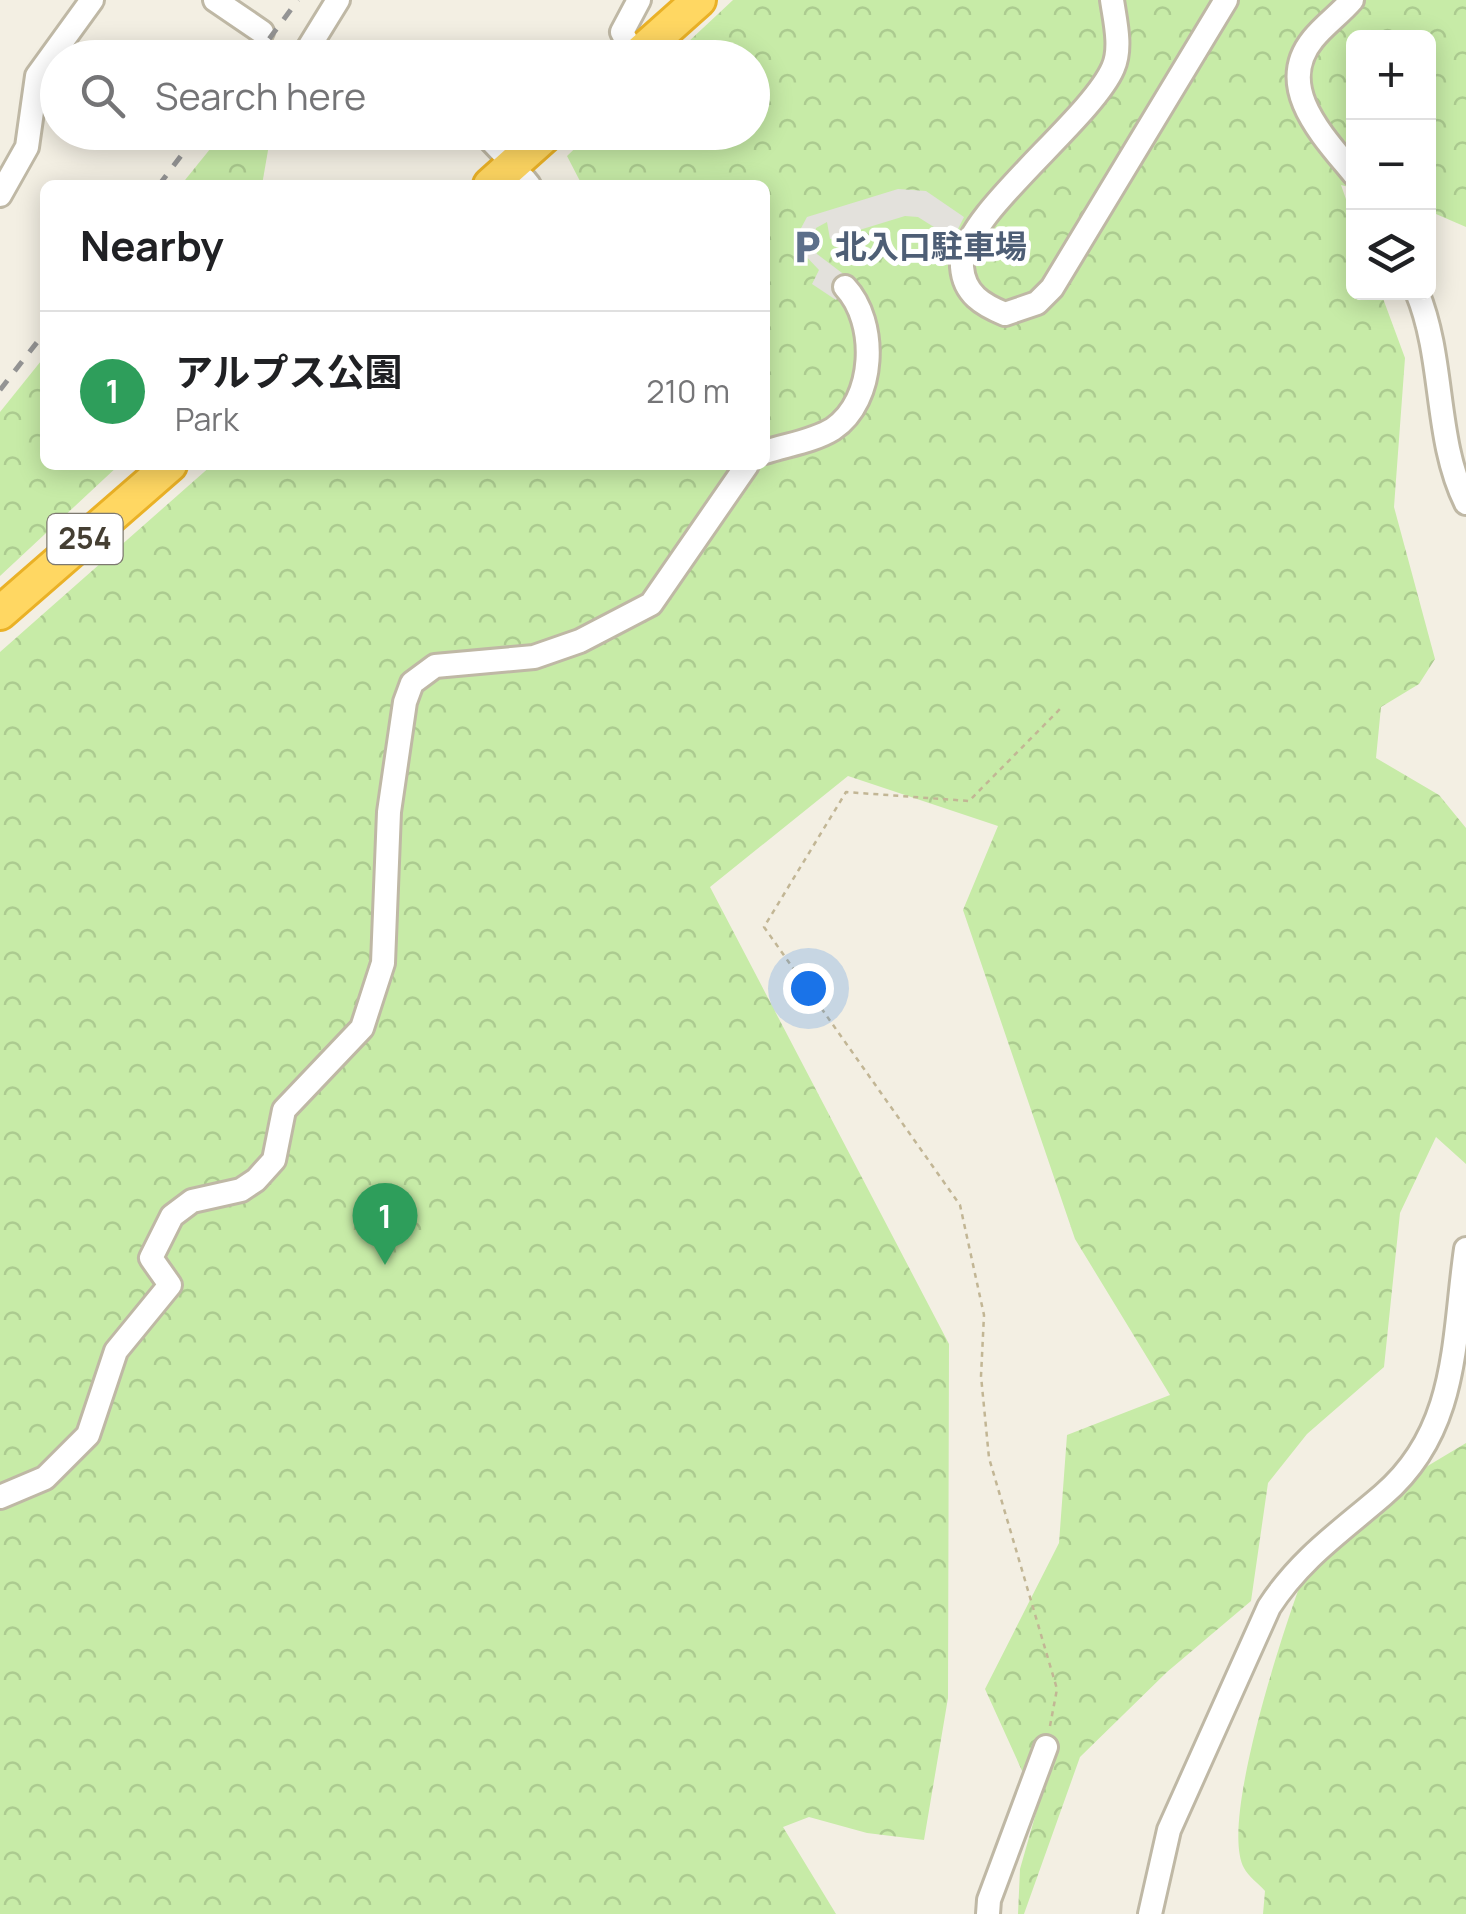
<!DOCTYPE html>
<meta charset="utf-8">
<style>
body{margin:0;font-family:Manrope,"Noto Sans JP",sans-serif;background:#f6f6f6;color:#202124}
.controls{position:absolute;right:30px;top:30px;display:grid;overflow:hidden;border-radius:15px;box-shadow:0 5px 25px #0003}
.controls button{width:90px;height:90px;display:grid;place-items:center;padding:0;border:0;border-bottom:2px solid #e0e0e0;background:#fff;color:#202124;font:50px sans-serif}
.you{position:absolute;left:808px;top:988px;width:35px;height:35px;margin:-25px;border:8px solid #fff;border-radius:50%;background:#1a73e8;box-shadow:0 0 0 15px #1a73e833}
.badge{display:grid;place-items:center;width:65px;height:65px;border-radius:50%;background:#0f766e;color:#fff;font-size:32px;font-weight:700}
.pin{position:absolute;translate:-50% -82px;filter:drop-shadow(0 2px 5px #0008)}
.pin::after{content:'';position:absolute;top:52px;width:35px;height:30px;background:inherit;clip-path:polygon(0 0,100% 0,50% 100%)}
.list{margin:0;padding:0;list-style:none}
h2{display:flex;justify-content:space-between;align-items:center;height:130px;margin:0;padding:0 40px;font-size:42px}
h2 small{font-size:32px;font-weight:400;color:#757577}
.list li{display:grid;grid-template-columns:65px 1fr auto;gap:30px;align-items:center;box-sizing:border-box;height:160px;padding:0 40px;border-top:2px solid #e0e0e0}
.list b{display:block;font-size:38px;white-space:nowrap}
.list p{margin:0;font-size:32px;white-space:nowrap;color:#757577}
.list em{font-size:32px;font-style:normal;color:#757577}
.icon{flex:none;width:55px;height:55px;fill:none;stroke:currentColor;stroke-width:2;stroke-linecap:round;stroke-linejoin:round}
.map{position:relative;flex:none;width:1466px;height:1914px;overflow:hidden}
.search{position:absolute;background:#fff;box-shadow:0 5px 25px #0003;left:40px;top:40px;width:730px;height:110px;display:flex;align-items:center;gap:25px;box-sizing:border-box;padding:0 35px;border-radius:55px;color:#757577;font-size:38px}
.panel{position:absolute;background:#fff;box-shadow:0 5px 25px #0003;left:40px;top:180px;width:730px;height:290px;border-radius:15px}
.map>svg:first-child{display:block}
.forest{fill:url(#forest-crowns)}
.parking{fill:#e3e1dc}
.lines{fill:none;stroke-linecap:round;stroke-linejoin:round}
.minor-casing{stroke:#bfb8a5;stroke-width:28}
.highway-casing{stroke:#eab126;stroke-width:38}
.path{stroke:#c2b695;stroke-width:2.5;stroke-dasharray:5 5;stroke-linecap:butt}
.minor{stroke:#fff;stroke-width:22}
.highway{stroke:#ffd762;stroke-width:32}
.rail{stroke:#949494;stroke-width:5;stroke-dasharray:12 12;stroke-linecap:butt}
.labels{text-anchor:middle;stroke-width:10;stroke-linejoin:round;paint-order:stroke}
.shield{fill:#fff;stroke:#7d7970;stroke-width:2.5}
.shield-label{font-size:30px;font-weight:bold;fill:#453f33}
.service-label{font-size:32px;font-weight:bold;fill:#4e5e75;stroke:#fff;text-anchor:start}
</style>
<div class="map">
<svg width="1466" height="1914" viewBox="0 0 1466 1914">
<defs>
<pattern id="forest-crowns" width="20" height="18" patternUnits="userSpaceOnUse" patternTransform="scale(2.5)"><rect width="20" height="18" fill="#c7eba7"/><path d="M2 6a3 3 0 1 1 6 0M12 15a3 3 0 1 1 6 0" fill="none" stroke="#accb90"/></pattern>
</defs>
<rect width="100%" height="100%" fill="#f3efe3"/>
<g class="forest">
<polygon points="733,0 1466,0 1466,227 1429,211 1428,38 1354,38 1353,188 1341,185 1353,219 1354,292 1381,293 1405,358 1394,507 1435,659 1419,684 1381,707 1376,758 1439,795 1466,828 1466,1164 1436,1137 1400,1213 1384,1367 1307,1434 1268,1483 1251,1601 1167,1672 1080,1757 1024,1914 1018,1914 1020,1869 1038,1806 985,1689 1059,1543 1067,1435 1170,1395 1075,1239 963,910 998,826 848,776 710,887 949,1344 948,1698 924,1840 867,1833 809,1817 783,1827 836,1914 0,1914 0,652 212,465 765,465 765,185 582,185 567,156 591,133 752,132 752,58 672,57"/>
<polygon points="223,133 271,133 262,185 181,185"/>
<polygon points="45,356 45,465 119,465 0,576 0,412"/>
<path d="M1466,1443v471h-203l2,-23c-6,-7 -17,-15 -21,-23 -27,-49 50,-271 72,-326l18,-20z"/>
</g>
<polygon class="parking" points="898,189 926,191 964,217 953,239 918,217 905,216 830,239 827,222 816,228 813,244 817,254 850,279 836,300 812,284 819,270 800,250 800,230 807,217"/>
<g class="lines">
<defs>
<g id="minor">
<polyline points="215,0 262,32"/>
<path d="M1112,0c3,21 10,48 1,68 -23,53 -154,149 -151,199 2,27 21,38 43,47l32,-11 15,-15 174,-288"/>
<path d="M1352,0c-12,14 -28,25 -39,39 -39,48 10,97 41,135"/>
<polyline points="635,57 622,32 639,0"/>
<polyline points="337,58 309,47 338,0"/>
<polyline points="483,132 502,152"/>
<polyline points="525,180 529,185"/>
<polyline points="0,195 27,147 37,76 92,0"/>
<path d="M1417,292c28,68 17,146 49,211"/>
<path d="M765,452c21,-7 49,-11 68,-23 43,-29 45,-107 12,-142"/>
<polyline points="0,1497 45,1478 88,1435 116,1351 170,1285 151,1258 172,1216 192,1201 241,1190 256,1180 274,1160 284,1110 362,1028 383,963 389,812 405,702 412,683 435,666 534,657 580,641 651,604 747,465"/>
<polyline points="988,1914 989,1900 1046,1747"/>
<path d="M1150,1914l19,-84 100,-223c31,-48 71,-75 114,-112 76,-65 70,-156 83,-246"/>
</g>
<g id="highway">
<polyline points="634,58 699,0"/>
<polyline points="490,185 549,132"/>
<polyline points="0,613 170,465"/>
</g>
</defs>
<use href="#minor" class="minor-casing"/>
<use href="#highway" class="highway-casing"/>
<polyline class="path" points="1050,1726 1057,1689 989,1458 981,1376 984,1315 960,1205 764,927 846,792 969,801 1060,709"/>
<use href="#minor" class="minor"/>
<use href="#highway" class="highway"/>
<g class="rail">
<polyline points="255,58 298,0"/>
<polyline points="159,185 199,132"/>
<polyline points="0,390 45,332"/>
</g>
</g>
<defs>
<symbol id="parking-bare" viewBox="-9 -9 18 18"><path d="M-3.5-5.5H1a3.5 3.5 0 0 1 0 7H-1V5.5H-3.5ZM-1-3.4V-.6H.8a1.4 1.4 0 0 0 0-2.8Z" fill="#5c6f8a" stroke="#fff" stroke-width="2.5" paint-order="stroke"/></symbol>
</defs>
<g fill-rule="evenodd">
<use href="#parking-bare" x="782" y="222" width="50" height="50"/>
</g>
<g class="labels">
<rect class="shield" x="47.5" y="514" width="75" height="50" rx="8"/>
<g class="shield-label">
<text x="85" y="549">254</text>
</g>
<g class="service-label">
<text x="835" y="258">北入口駐車場</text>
</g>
</g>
</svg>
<div class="controls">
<button>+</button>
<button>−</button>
<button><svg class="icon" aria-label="layers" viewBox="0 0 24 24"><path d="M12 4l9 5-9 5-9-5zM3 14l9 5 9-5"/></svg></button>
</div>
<div class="you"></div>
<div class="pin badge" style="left:385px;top:1265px;background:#2e9e5b">1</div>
<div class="search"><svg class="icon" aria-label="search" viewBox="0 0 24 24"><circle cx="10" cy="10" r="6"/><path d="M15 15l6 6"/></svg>Search here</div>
<section class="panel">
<h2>Nearby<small></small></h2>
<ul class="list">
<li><span class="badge" style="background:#2e9e5b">1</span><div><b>アルプス公園</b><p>Park</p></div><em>210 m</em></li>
</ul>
</section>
</div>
